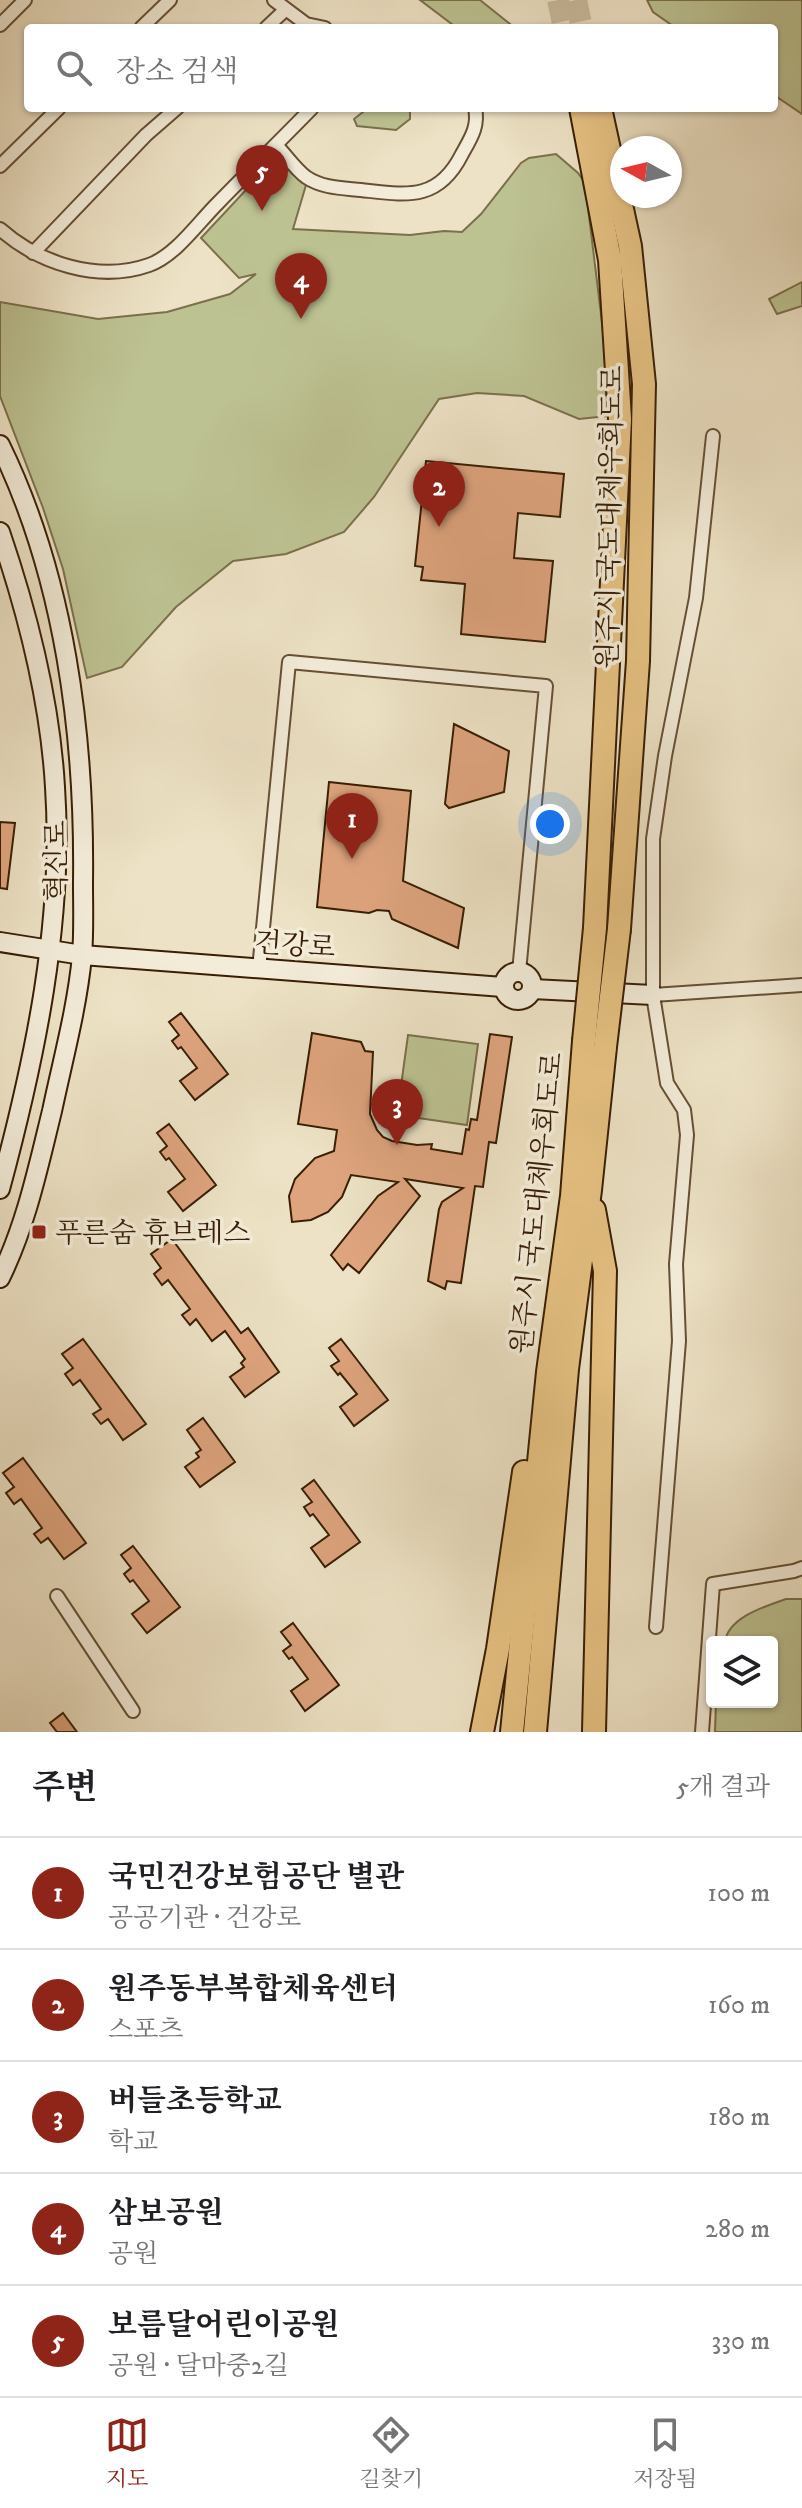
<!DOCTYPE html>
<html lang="ko">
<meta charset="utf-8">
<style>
body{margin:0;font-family:"IM FELL DW Pica","Noto Serif KR",serif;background:#f6f6f6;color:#202124}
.controls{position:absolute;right:24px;bottom:24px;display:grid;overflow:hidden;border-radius:8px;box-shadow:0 2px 6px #0004}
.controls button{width:72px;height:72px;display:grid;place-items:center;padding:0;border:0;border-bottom:2px solid #e0e0e0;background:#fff;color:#202124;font:40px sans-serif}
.compass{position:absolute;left:610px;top:136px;width:72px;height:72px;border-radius:50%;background:#fff;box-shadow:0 2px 6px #0004;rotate:278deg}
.you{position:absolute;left:550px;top:824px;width:28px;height:28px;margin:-20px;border:6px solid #fff;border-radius:50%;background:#1a73e8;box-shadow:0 0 0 12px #1a73e833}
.badge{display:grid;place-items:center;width:52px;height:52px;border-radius:50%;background:#8f2418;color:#fff;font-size:26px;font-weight:700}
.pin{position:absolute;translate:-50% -66px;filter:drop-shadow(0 2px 4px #0008)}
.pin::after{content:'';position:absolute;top:42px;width:28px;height:24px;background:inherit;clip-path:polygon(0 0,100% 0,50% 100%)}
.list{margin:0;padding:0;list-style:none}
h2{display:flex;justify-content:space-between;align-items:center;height:104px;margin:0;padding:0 32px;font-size:34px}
h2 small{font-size:26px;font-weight:400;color:#757577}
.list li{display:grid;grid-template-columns:52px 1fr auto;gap:24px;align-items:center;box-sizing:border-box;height:112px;padding:0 32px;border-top:2px solid #e0e0e0}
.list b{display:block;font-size:30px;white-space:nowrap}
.list p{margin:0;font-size:26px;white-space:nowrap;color:#757577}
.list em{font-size:26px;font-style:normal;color:#757577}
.icon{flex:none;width:44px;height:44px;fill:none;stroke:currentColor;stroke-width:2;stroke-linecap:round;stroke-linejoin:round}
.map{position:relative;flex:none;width:802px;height:1732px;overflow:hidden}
.search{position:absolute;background:#fff;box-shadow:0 2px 6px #0004;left:24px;right:24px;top:24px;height:88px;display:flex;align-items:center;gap:20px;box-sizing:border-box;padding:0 28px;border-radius:8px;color:#757577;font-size:30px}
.sheet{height:664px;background:#fff}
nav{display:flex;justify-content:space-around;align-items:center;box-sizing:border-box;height:112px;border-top:2px solid #e0e0e0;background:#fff;font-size:22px;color:#757577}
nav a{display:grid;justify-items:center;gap:4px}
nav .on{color:#8f2418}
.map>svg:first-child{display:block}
.green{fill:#bdc292;stroke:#7b704b;stroke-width:2}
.building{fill:#dea47e;stroke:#391e04;stroke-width:2}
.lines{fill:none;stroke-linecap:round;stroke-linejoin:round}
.highway-tunnel{stroke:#c9bb9e;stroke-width:22;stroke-dasharray:22 11;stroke-linecap:butt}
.street-casing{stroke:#664f34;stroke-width:16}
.secondary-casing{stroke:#391e04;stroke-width:22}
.highway-casing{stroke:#391e04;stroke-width:26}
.street{stroke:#f3ecd9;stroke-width:12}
.secondary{stroke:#f3ecd9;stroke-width:18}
.highway{stroke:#e6c182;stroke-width:22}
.highway-bridge-casing{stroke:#391e04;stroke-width:26;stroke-linecap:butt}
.highway-bridge{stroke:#e6c182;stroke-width:22}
.poi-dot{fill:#8f2418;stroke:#f3ecd9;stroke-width:3}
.labels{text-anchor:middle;stroke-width:7;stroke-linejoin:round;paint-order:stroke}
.street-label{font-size:28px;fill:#391e04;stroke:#f3ecd9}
.poi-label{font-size:28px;fill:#391e04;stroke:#f3ecd9;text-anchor:start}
</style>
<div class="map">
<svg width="802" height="1732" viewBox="0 0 802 1732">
<rect width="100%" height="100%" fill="#ede2c5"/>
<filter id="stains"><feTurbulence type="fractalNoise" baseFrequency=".0025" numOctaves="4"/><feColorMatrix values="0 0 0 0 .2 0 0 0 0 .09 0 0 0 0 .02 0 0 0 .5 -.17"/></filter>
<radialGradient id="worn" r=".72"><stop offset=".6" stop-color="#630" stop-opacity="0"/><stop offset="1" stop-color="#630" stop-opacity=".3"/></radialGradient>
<g class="green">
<polygon points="420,0 480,0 515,28 457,28"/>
<polygon points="647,0 802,0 802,114 774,95 774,28 676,28 653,12"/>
<polygon points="368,108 410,108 410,119 396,130 357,126 354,119"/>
<polygon points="556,154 578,173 585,183 604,339 607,416 579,419 524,396 477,393 439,399 374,497 344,532 286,554 233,561 176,607 122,667 87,678 63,569 43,508 0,396 0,302 98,319 167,312 230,294 256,274 239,278 201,238 276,158 288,164 306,185 293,229 410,235 444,231 462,232 481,214 521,163 529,158"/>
<polygon points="802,282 802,306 777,314 769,299"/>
<polygon points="408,1035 478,1044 467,1125 397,1115"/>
<path d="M786,1599h16v133h-87l1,-30h56v-60h-47c3,-25 41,-36 61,-43z"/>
</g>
<g class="building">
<polygon points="426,461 564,474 560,517 518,513 514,558 553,561 545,642 461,634 465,584 421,580 423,567 415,566"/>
<polygon points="454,724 509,751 504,792 449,808 445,804"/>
<polygon points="329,782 411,791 403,881 464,908 458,948 392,919 389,911 377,910 369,913 317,907"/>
<polygon points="0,822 15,823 7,889 0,888"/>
<polygon points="181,1013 228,1074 195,1100 180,1081 197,1068 181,1047 178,1049 172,1041 179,1035 169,1022"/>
<polygon points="312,1033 361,1042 365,1051 373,1052 370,1114 377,1130 383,1137 392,1141 417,1145 432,1144 431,1149 462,1154 466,1129 469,1130 471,1119 477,1120 490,1034 512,1037 496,1143 489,1142 483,1187 475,1186 461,1283 447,1281 445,1289 428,1281 439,1209 442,1202 463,1188 405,1179 420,1196 359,1273 348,1264 343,1270 331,1255 378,1196 398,1182 351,1175 342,1197 328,1212 311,1220 292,1222 289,1196 295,1179 315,1158 334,1151 337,1130 298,1124"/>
<polygon points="169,1124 216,1185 183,1211 168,1192 185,1179 169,1158 166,1160 160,1152 167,1146 157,1133"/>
<polygon points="172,1239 241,1333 248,1328 279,1372 245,1397 230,1377 244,1367 241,1363 245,1359 225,1331 212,1341 196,1319 190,1325 182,1315 190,1309 168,1280 162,1285 154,1274 161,1268 151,1254"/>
<polygon points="83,1339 146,1424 123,1440 108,1419 101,1424 93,1414 101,1409 80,1380 73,1385 65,1374 73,1368 62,1354"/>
<polygon points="341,1339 388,1400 354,1426 340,1407 357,1394 340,1373 338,1375 331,1366 339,1361 329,1348"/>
<polygon points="203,1418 235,1462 200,1487 185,1467 199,1457 196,1453 201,1450 187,1430"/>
<polygon points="23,1458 86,1543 64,1559 48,1538 41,1543 34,1534 42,1528 21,1499 14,1504 6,1493 14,1487 3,1473"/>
<polygon points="314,1480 360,1542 325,1567 311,1548 329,1535 313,1514 310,1516 304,1507 312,1502 302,1489"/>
<polygon points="133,1546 180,1607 147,1633 132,1614 149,1601 133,1580 130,1582 124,1574 131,1568 121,1555"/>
<polygon points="293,1623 339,1685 305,1711 291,1691 308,1679 292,1657 289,1659 283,1651 291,1645 281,1632"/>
<polygon points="63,1713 77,1732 57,1732 50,1723"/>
</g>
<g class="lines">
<g class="highway-tunnel">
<polyline points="558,0 564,28"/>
<polyline points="576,0 582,28"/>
</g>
<defs>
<g id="street">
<polyline points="274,0 306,24 325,28"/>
<polyline points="0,25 25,0"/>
<polyline points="141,28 170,0"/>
<polyline points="266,28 285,10"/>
<path d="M276,145c10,10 19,24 30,32 16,11 36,11 55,13 45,5 77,12 101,-36 9,-16 17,-28 13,-46"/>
<polyline points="0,166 59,108"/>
<path d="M0,229c38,34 98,54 149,36 26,-9 49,-42 68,-61 31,-32 64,-64 95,-96"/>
<polyline points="33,253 146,135 177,108"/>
<polyline points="259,969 289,662 546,686 519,972"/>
<polyline points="653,995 802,985"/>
<polyline points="57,1596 133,1711"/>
<polyline points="656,1627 679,1341 676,1264 687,1135 684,1110 667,1083 653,995 653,839 665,756 696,598 713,436"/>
<polyline points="702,1732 713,1584 794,1571 802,1568"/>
</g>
<g id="secondary">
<path d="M0,445c65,133 85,291 83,438 0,24 1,49 -1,73 -5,52 -19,103 -30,155 -14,57 -26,114 -52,167"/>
<path d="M0,532c28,82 50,168 55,255 9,135 -20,272 -55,402"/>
<polyline points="0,942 82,955 503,987"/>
<circle cx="518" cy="986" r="14"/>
<polyline points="532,989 653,995"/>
</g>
<g id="highway">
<polyline points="581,108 610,260 620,419 595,928"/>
<polyline points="600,108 630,246 644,384 638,661 619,929"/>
<polyline points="482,1732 498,1649 524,1472"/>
<polyline points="512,1732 548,1372 572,1196 584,1041"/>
<polyline points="535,1732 567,1369 590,1190 605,1047"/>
<polyline points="594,1732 605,1271 594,1210"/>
</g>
</defs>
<use href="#street" class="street-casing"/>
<use href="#secondary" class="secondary-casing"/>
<use href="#highway" class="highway-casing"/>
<use href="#street" class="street"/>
<use href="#secondary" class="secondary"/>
<use href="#highway" class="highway"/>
<defs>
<g id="highway-bridge">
<polyline points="584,1041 595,928"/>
<polyline points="605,1047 619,929"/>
</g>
</defs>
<use href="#highway-bridge" class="highway-bridge-casing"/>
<use href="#highway-bridge" class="highway-bridge"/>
</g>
<rect class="poi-dot" x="31" y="1224" width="16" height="16" rx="4"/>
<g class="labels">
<g class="street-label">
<text transform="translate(609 517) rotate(-89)" y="10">원주시 국도대체우회도로</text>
<text transform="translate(55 861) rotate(-90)" y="10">혁신로</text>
<text transform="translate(295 944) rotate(4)" y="10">건강로</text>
<text transform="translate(536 1203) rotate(-84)" y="10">원주시 국도대체우회도로</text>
</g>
<g class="poi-label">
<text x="55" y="1242">푸른숨 휴브레스</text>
</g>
</g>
<rect width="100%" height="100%" filter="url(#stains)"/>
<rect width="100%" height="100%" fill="url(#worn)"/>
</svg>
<div class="controls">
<button><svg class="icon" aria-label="layers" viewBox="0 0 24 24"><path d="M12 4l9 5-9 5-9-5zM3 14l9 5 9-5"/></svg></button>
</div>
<svg class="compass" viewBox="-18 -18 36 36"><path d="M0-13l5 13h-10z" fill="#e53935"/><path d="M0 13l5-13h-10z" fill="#757577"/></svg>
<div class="you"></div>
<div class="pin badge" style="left:352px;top:859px">1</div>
<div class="pin badge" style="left:439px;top:527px">2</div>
<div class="pin badge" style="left:397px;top:1145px">3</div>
<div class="pin badge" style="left:301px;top:319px">4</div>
<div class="pin badge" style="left:262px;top:211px">5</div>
<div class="search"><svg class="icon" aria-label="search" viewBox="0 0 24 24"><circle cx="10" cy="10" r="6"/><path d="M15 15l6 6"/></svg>장소 검색</div>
</div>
<section class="sheet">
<h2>주변<small>5개 결과</small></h2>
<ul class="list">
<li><span class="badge">1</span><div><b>국민건강보험공단 별관</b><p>공공기관 · 건강로</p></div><em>100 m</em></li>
<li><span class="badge">2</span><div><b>원주동부복합체육센터</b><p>스포츠</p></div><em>160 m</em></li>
<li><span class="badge">3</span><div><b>버들초등학교</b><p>학교</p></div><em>180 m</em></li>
<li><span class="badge">4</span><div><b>삼보공원</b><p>공원</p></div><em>280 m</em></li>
<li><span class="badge">5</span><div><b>보름달어린이공원</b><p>공원 · 달마중2길</p></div><em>330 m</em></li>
</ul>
</section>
<nav>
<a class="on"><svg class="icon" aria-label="map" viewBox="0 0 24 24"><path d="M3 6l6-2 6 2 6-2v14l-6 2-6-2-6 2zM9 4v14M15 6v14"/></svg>지도</a>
<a><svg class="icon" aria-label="directions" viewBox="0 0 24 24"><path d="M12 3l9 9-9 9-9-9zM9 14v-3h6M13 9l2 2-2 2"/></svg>길찾기</a>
<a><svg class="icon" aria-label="saved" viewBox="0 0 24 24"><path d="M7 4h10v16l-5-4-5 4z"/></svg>저장됨</a>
</nav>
